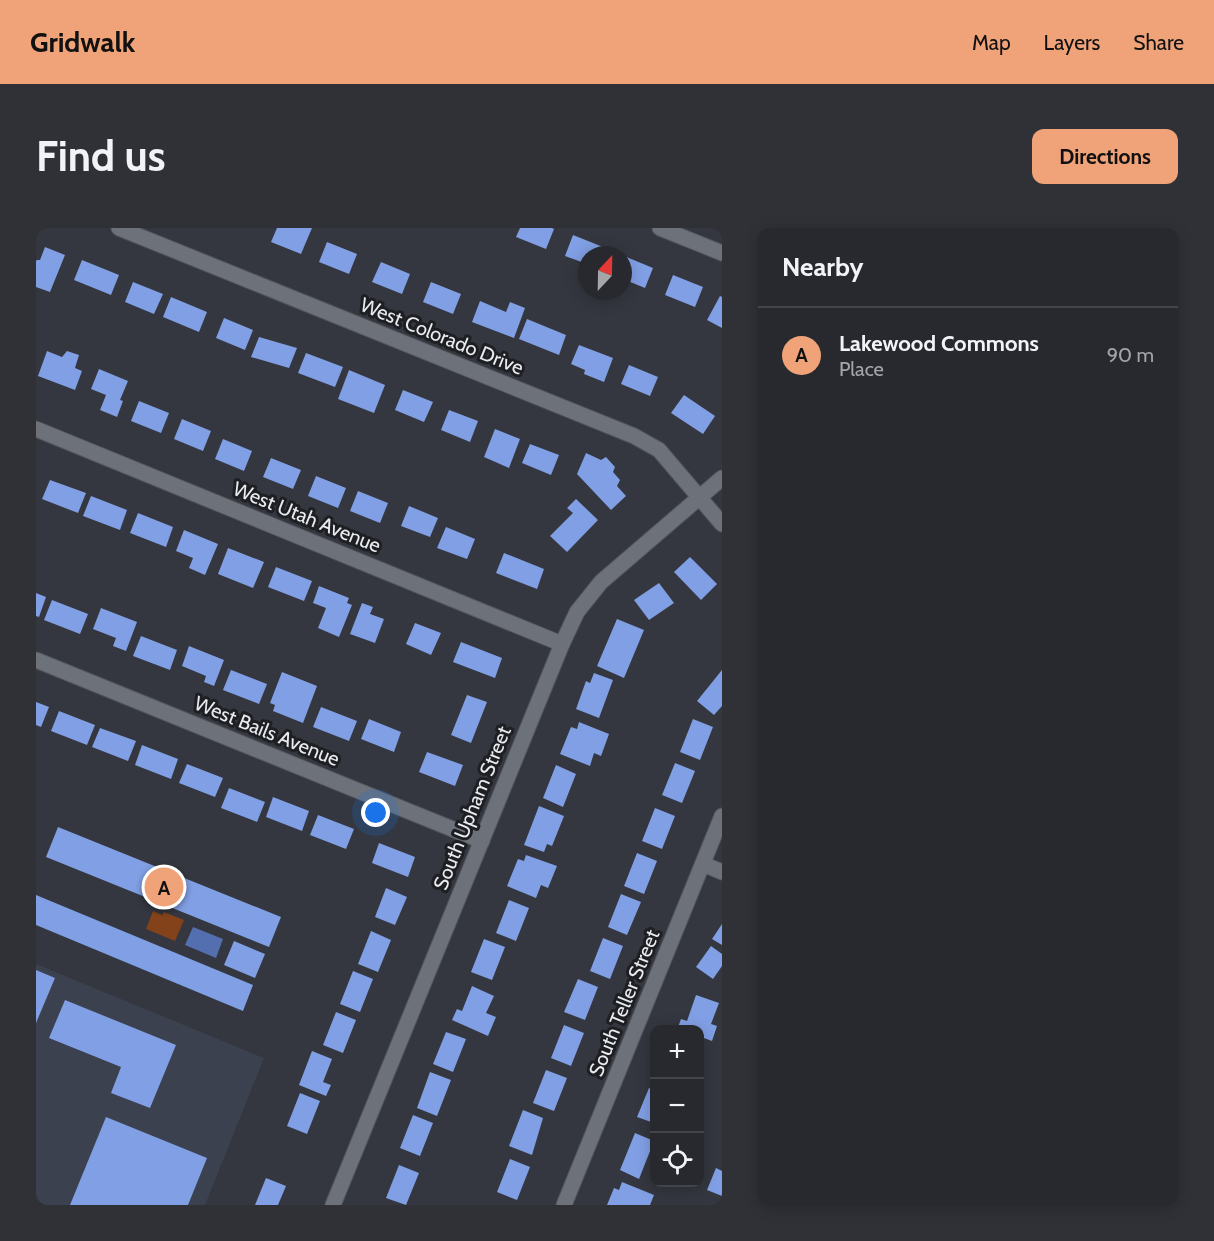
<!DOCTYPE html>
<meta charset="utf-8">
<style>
body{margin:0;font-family:Cabin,sans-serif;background:#2f3137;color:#f1f3f6}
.controls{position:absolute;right:18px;bottom:18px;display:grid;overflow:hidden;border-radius:12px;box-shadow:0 3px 15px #0003}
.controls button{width:54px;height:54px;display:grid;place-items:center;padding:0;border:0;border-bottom:2px solid #43454b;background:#27292f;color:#f1f3f6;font:30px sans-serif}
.compass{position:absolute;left:542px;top:18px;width:54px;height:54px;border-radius:50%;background:#27292f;box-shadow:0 3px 15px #0003;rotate:22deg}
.you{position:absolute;left:340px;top:585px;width:21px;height:21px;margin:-15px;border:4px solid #fff;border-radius:50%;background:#1a73e8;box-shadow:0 0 0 9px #1a73e833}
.badge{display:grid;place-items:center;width:39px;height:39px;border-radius:50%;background:#f0a278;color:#111;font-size:20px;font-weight:700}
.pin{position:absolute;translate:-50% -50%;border:3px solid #fff;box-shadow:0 2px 6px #0006}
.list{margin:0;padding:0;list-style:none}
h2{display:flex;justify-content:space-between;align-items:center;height:78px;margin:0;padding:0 24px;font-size:26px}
h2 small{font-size:20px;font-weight:400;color:#a4a6aa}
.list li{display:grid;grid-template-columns:39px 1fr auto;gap:18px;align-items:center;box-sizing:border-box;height:96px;padding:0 24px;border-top:2px solid #43454b}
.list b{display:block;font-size:22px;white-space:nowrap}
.list p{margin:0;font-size:20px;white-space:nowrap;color:#a4a6aa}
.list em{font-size:20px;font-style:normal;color:#a4a6aa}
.icon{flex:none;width:33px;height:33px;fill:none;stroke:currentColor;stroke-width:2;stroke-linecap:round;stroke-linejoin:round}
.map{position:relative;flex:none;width:686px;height:977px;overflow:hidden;border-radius:12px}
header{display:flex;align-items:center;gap:36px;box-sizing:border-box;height:84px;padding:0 30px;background:#f0a278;color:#111}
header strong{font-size:28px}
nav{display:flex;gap:33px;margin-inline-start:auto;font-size:21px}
.intro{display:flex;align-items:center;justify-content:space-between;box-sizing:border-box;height:144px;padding:0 36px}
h1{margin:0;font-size:42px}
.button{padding:15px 27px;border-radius:12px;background:#f0a278;color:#111;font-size:21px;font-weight:700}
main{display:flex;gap:36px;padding:0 36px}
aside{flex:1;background:#27292f;border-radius:12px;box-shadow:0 3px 15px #0003}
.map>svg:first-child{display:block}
.built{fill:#3b414e}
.green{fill:#83421a}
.water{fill:#536faf}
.building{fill:#819fe4}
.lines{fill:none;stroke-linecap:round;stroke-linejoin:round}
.minor-casing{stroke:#51545a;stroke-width:17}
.minor{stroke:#6d7179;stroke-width:15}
.labels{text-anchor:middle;stroke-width:6;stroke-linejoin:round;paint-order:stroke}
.street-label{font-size:20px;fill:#e9ebf0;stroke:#1d1f22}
</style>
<header>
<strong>Gridwalk</strong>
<nav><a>Map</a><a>Layers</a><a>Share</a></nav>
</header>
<div class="intro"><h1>Find us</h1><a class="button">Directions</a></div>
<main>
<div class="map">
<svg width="686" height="977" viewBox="0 0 686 977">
<rect width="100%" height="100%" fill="#34373f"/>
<polygon class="built" points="0,736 228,830 169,977 0,977"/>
<polygon class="green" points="117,683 126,687 128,684 148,692 139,713 110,701"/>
<polygon class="water" points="157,699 187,711 180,730 149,717"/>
<g class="building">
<polygon points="241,0 276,0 265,26 235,14"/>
<polygon points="484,0 516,0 518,1 510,21 480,9"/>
<polygon points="537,7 567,19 564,27 551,27 551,36 529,28"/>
<polygon points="291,14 321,26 313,46 283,34"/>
<polygon points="9,19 29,27 14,64 0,59 0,33 1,32 4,32"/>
<polygon points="588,28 617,40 609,60 587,51"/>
<polygon points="46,32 83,47 75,67 38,52"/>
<polygon points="345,34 374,46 366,66 336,54"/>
<polygon points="637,47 667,59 659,79 629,67"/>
<polygon points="97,54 127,66 118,86 89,74"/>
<polygon points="395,54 425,66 417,86 387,74"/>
<polygon points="684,68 686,69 686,100 671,92"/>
<polygon points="135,69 171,84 163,104 127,89"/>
<polygon points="444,73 470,84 474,74 489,80 478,110 436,94"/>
<polygon points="188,90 217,102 209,122 180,110"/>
<polygon points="491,91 530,107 523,127 483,111"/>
<polygon points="223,109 261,120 253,140 215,129"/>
<polygon points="543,117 577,130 568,154 548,146 549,142 535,136"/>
<polygon points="11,123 26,129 31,123 43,127 39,140 46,143 39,162 2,148"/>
<polygon points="270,125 307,139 299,159 262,145"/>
<polygon points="593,137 622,149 614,168 585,156"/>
<polygon points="63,141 92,153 84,172 87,173 81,189 64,182 70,167 55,161"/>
<polygon points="313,142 349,157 338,185 302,171"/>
<polygon points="367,162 397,174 388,194 359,182"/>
<polygon points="648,167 679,188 667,206 635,185"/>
<polygon points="103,173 133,185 125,205 95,193"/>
<polygon points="413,182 442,193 434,214 405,202"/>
<polygon points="146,191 175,203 167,223 138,211"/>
<polygon points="459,201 484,211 473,240 448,229"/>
<polygon points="187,211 216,223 208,243 179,231"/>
<polygon points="494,216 523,227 515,247 486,235"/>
<polygon points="550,225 565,232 570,229 579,239 577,244 584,252 581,258 590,268 575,282 541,246"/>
<polygon points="235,230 265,242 257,261 227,249"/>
<polygon points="280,248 310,260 302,280 272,268"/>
<polygon points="14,252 50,265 42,285 6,271"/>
<polygon points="322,263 352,275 344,295 314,283"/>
<polygon points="55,268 91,282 84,302 47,288"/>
<polygon points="540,271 562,292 531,324 514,308 537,285 531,280"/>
<polygon points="373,278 402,290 394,309 365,298"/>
<polygon points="102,285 137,299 130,319 94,305"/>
<polygon points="410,299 439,311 431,331 401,320"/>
<polygon points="148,302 182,316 169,347 153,340 157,330 140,323"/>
<polygon points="192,320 228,334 217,360 182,346"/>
<polygon points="468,325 508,341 501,361 460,345"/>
<polygon points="654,329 681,356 665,372 638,344"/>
<polygon points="240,339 276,353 268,373 232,359"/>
<polygon points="623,355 638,375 613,392 598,372"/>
<polygon points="283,358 313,370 311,375 316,377 303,409 282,400 290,380 277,375"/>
<polygon points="0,365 10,369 3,389 0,388"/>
<polygon points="16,372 52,386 44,406 8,392"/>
<polygon points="326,375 337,379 334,386 348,391 339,415 314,406"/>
<polygon points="65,380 101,394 90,423 77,418 80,410 57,401"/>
<polygon points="581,391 608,402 588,450 561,438"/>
<polygon points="379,395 405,405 395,427 370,416"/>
<polygon points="105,408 141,422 134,442 97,428"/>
<polygon points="425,414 466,430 459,450 417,434"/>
<polygon points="153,418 188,432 178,458 168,454 170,448 146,438"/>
<polygon points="195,442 231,456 223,476 187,462"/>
<polygon points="686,442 686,478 678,487 661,473"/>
<polygon points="246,444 281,458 267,495 237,483 239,477 234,475"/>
<polygon points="558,445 577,452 563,490 540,481 550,453 554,455"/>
<polygon points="431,467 451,474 435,515 415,507"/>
<polygon points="0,474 13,479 5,499 0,497"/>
<polygon points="285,479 321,493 313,513 277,499"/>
<polygon points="23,483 59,497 51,517 15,503"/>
<polygon points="333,491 365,504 358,524 325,511"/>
<polygon points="657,491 677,499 664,532 644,524"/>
<polygon points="543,494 573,506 565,528 558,525 554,538 524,526 535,499 541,501"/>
<polygon points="64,500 100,513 92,533 56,519"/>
<polygon points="106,517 142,531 135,551 99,537"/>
<polygon points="391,524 427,537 419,558 383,544"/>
<polygon points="639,535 659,543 646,575 626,567"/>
<polygon points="151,536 187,550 179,569 143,555"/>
<polygon points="520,537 540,546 527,579 507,570"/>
<polygon points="193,560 229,574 221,594 185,580"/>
<polygon points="237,569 273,583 266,603 230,589"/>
<polygon points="503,578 528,588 516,618 511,616 508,624 488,617"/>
<polygon points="619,580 639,588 626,621 606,613"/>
<polygon points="282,587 318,601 310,621 274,607"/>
<polygon points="22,599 245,689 233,719 10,629"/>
<polygon points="343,615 379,629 372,649 336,635"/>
<polygon points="601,625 621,633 608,666 588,658"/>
<polygon points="490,627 521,638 512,660 505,657 500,670 471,658 482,631 488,633"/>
<polygon points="350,660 371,669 359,697 339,689"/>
<polygon points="585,666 605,674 591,707 572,699"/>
<polygon points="0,667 217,757 207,783 0,697"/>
<polygon points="473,672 493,680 480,713 460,705"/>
<polygon points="686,696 686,717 676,711"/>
<polygon points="335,703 355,712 342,744 322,736"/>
<polygon points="567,710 587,718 574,751 554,743"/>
<polygon points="448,711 469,719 456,752 435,744"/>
<polygon points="198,713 229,726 219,750 188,737"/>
<polygon points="675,718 686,726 686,738 677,751 660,739"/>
<polygon points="0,742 19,750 0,795"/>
<polygon points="317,743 337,751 324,784 304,776"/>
<polygon points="542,751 562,759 549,792 528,784"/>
<polygon points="436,758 458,768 450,785 460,789 452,808 416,792 421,781 426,783"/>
<polygon points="660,767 683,775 675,796 681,798 676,813 668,810 666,817 664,816 664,802 641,802 645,791 651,793"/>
<polygon points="29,772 140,817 114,880 75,865 85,839 13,810"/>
<polygon points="300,784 320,792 307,825 287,817"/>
<polygon points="528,797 548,805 535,838 515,830"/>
<polygon points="410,804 430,811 417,844 397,836"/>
<polygon points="276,823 296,831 287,854 295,857 290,868 263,857"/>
<polygon points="510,842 531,850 518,883 497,875"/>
<polygon points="394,844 415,852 401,888 381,880"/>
<polygon points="613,860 618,862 618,895 601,889"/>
<polygon points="264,865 284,873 271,906 251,898"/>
<polygon points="487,882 507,890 496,927 473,918"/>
<polygon points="377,887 397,895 384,928 364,920"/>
<polygon points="70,889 171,930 152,977 34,977"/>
<polygon points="599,905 618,913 603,951 584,942"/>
<polygon points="474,931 494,939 481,972 461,964"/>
<polygon points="363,937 383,945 370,977 350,970"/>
<polygon points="680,940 686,943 686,968 671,962"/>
<polygon points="230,950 250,958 242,977 219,977"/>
<polygon points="586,954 618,967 614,977 571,977 578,960 583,962"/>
</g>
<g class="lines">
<defs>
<g id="minor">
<polyline points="83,0 598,208 623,222 686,296"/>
<polyline points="624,0 686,25"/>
<polyline points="0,201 526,416"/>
<polyline points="0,432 446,613"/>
<polyline points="667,636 686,644"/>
<polyline points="297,977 526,416 541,384 565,354 686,250"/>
<polyline points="528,977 686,588"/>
</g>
</defs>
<use href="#minor" class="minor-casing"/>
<use href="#minor" class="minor"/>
</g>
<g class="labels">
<g class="street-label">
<text transform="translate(406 108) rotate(22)" y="7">West Colorado Drive</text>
<text transform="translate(271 289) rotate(22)" y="7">West Utah Avenue</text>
<text transform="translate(231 503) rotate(22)" y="7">West Bails Avenue</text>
<text transform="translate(436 580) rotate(-68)" y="7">South Upham Street</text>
<text transform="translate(588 775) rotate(-68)" y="7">South Teller Street</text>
</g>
</g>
</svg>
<div class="controls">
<button>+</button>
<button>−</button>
<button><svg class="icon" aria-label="locate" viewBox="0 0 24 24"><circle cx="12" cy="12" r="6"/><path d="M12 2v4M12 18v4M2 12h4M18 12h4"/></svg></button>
</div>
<svg class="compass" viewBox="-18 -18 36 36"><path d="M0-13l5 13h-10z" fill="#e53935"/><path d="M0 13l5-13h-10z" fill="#a4a6aa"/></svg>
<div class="you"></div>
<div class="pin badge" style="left:128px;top:659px">A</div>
</div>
<aside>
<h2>Nearby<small></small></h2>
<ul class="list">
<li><span class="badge">A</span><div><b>Lakewood Commons</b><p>Place</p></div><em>90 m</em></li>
</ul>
</aside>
</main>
